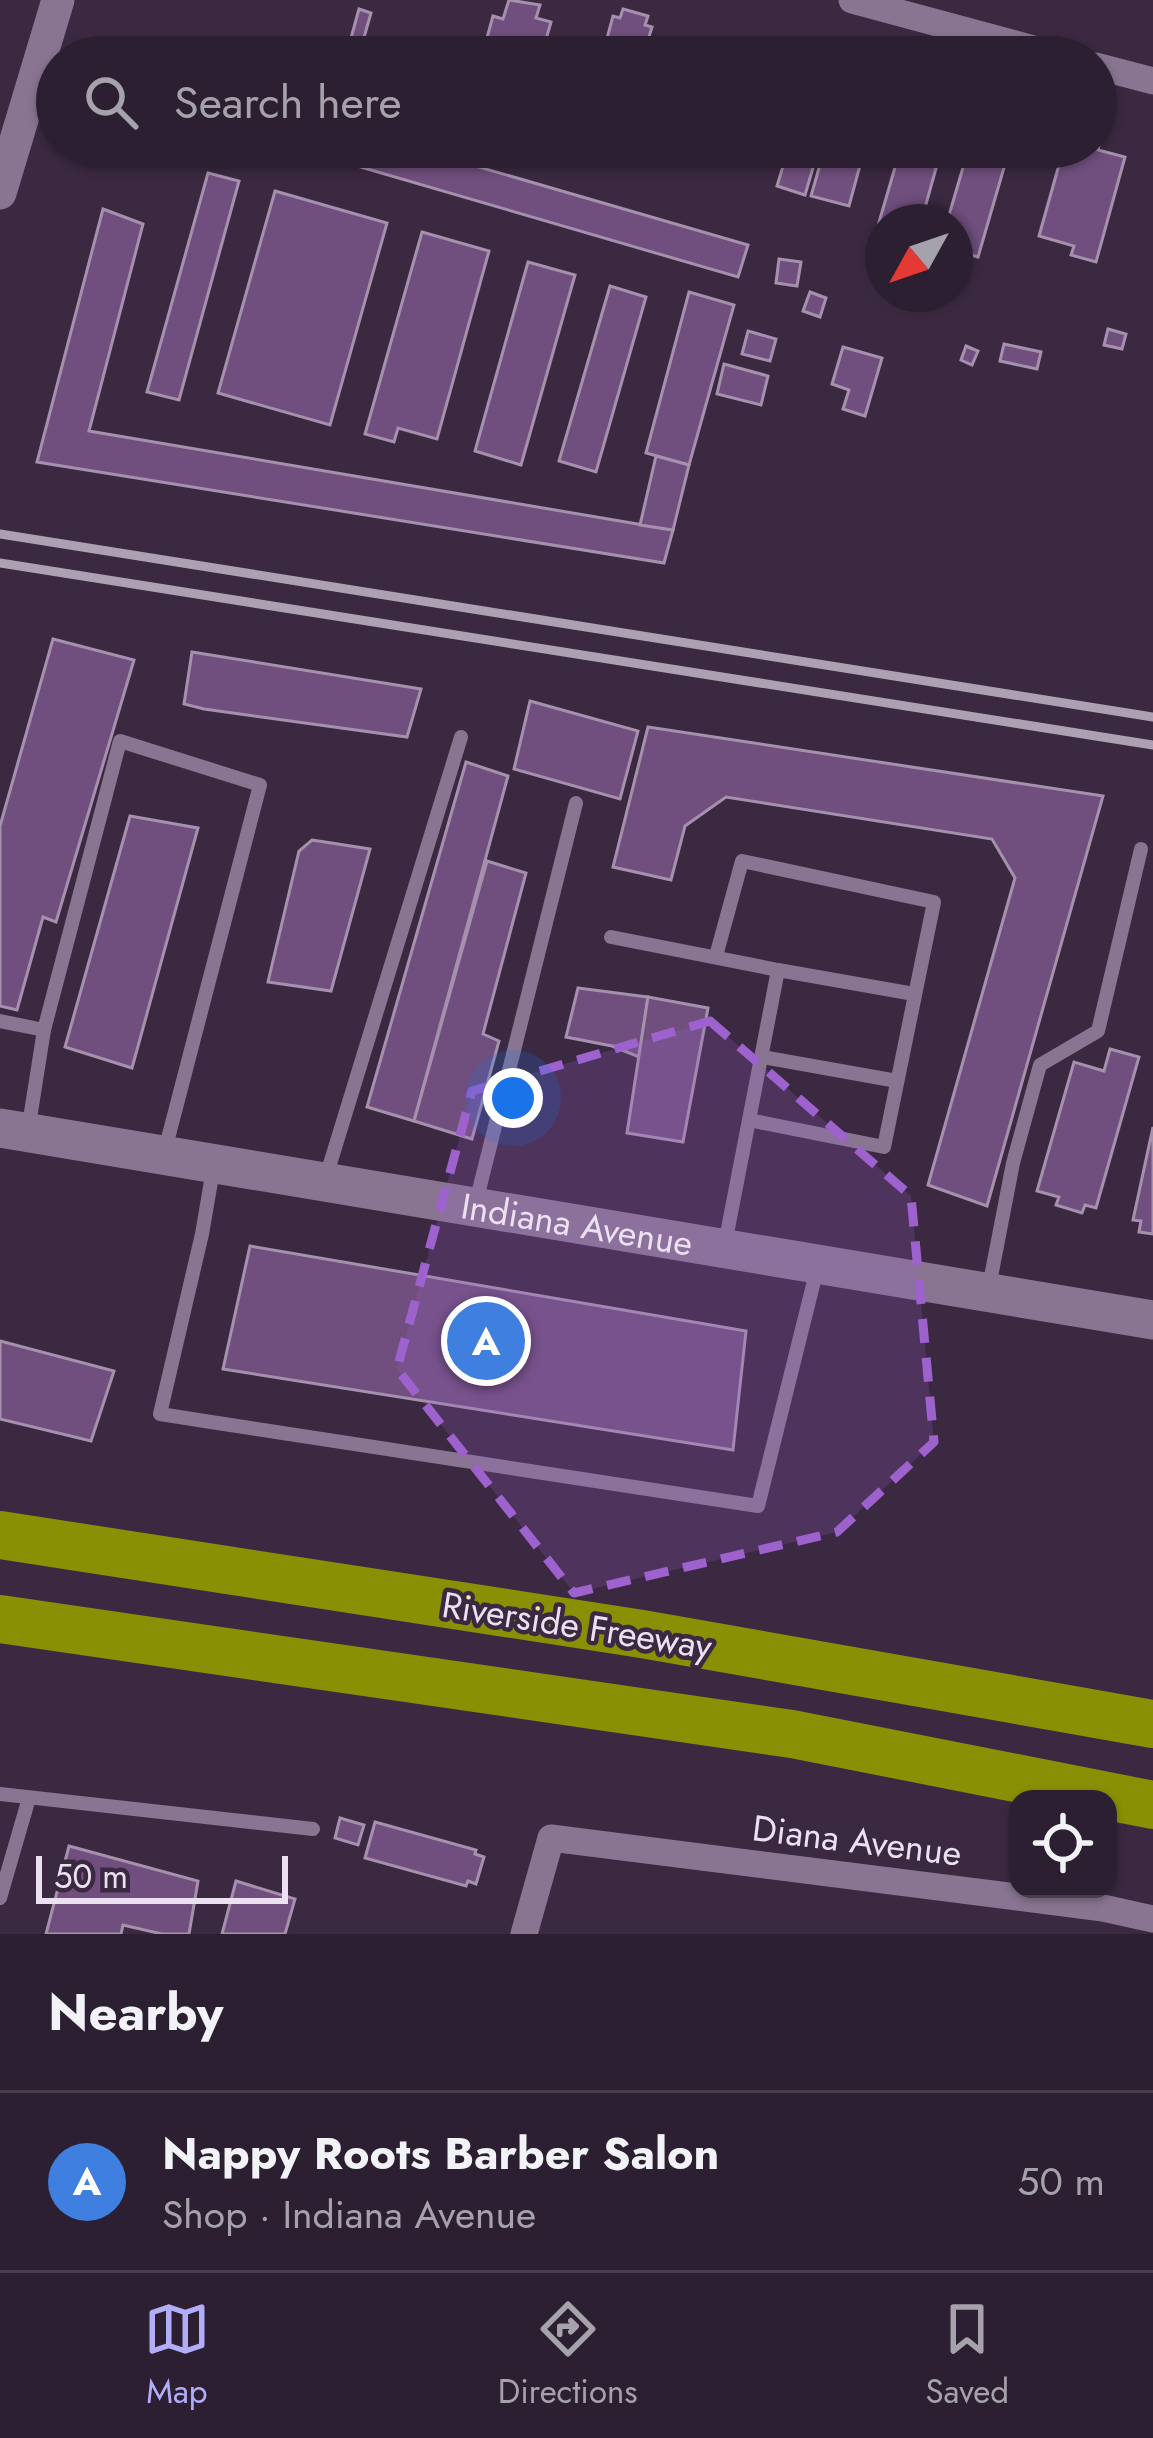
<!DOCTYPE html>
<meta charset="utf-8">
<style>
body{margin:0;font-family:Jost,sans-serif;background:#342739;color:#f1f3f6}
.controls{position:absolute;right:36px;bottom:36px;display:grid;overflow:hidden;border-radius:24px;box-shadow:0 3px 9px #0004}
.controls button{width:108px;height:108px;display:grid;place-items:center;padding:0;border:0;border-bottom:3px solid #483d4d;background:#2c1f31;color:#f1f3f6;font:60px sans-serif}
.compass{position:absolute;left:865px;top:204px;width:108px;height:108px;border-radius:50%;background:#2c1f31;box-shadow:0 3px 9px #0004;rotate:230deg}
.scale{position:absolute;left:36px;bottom:30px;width:252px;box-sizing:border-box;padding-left:12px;border:6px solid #ece1f1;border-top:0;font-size:33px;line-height:42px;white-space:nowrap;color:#ece1f1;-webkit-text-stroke:9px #3b2941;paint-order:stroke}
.you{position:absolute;left:513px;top:1098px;width:42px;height:42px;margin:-30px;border:9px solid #fff;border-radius:50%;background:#1a73e8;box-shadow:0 0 0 18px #1a73e833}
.badge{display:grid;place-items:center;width:78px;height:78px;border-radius:50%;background:#b2adf9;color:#fff;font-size:39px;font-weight:700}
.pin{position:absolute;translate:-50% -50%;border:6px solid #fff;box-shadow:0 3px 12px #0006}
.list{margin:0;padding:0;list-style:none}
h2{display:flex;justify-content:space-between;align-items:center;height:156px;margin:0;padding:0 48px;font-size:51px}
h2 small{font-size:39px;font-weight:400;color:#a6a2ab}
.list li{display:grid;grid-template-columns:78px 1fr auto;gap:36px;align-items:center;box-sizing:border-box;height:180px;padding:0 48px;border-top:3px solid #483d4d}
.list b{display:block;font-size:45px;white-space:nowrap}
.list p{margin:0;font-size:39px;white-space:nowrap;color:#a6a2ab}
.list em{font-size:39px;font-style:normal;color:#a6a2ab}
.icon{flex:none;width:66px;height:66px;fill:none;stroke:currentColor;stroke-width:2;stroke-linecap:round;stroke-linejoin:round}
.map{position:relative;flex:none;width:1153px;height:1934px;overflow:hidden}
.search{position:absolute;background:#2c1f31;box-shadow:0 3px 9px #0004;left:36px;right:36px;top:36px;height:132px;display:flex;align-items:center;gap:30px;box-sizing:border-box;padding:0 42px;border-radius:66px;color:#a6a2ab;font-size:45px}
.sheet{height:336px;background:#2c1f31}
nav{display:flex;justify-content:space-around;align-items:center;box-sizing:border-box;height:168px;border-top:3px solid #483d4d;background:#2c1f31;font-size:33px;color:#a6a2ab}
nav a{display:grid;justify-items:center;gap:6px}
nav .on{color:#b2adf9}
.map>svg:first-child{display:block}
.building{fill:#704e7d;stroke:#a590ad;stroke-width:3}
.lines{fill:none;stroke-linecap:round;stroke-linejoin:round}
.service{stroke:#897591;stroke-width:14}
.minor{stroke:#897591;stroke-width:27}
.tertiary{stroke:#897591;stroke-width:33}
.secondary{stroke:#897591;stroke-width:39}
.motorway{stroke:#899003;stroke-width:48}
.rail{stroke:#aea0b3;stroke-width:9}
.marked{fill:#9d62ce;fill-opacity:0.2;stroke:#9d62ce;stroke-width:9;stroke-dasharray:24 15;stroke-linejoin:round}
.labels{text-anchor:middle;stroke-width:9;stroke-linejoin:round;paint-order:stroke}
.street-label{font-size:36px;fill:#ece1f1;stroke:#3b2941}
</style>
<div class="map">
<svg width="1153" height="1934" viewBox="0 0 1153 1934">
<rect width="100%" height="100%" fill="#3b2941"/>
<g class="building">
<polygon points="509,0 540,5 536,18 551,22 541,57 524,57 485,45 493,16 503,19"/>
<polygon points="359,9 371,13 363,41 351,38"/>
<polygon points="623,9 648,16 645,25 652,27 643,57 602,57 613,16 620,18"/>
<polygon points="341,41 359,47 356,57 336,57"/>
<polygon points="376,44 408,53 407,57 372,57"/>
<polygon points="756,46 782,54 781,57 748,57"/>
<polygon points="1096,140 1100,141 1098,150 1125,157 1096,262 1071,255 1074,246 1039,236 1064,147 1096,147"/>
<polygon points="110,147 153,147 147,166 107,153"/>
<polygon points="292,147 410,147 748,245 738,277"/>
<polygon points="544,147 563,147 568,152 555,164 541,149"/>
<polygon points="825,147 865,147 849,206 811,196"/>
<polygon points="901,147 942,147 921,222 883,222 883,231 877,229"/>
<polygon points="969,147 1010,147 978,257 955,250 955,222 947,222"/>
<polygon points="787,153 815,161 805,195 777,186"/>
<polygon points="208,173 239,181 179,400 147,392"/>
<polygon points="275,191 387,223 330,425 218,393"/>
<polygon points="103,209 143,224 89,431 673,530 664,563 37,462"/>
<polygon points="422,232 489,251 437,439 398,428 394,442 365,434"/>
<polygon points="779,259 801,262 797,286 776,283"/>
<polygon points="528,262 575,275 521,465 475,451"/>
<polygon points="610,286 646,297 596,472 559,461"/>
<polygon points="689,292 734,305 689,465 646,453"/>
<polygon points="810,292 826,298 820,317 803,311"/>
<polygon points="1108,329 1126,334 1122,349 1104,345"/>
<polygon points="748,331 776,339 770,361 742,354"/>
<polygon points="1004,344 1041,352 1037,369 1000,361"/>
<polygon points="966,346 978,351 972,365 961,360"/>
<polygon points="843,347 882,358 865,416 843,409 849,390 832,384"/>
<polygon points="724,364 768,376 761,405 717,394"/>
<polygon points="656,456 689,465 673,530 640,525"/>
<polygon points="53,639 134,660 56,922 43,917 17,1010 0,1006 0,826"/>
<polygon points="192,652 421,689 407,737 204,709 184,704"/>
<polygon points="530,701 638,731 620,799 514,769"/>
<polygon points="648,727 1103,796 987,1206 928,1185 1015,878 992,839 726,797 685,826 671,880 613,867"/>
<polygon points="466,762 508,776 414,1121 367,1107"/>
<polygon points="130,816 198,828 132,1068 65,1047"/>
<polygon points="312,840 370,849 331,991 268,982 299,851"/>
<polygon points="487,861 526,873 483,1034 499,1041 472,1139 414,1121"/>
<polygon points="578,988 648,997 639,1057 612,1046 566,1037"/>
<polygon points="648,997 708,1008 683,1142 627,1133"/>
<polygon points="1110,1049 1139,1057 1096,1208 1085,1205 1082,1213 1056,1205 1059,1197 1037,1191 1074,1062 1104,1071"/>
<polygon points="1153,1127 1153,1234 1139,1232 1141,1221 1133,1220"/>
<polygon points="250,1246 746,1331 733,1450 223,1369"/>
<polygon points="0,1341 114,1371 91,1441 0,1419"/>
<polygon points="340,1818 364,1825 358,1845 335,1838"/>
<polygon points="375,1822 476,1850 475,1854 484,1857 476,1884 468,1881 466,1886 365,1858"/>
<polygon points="69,1846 198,1881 189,1934 162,1934 123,1925 121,1934 46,1934"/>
<polygon points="236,1881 295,1899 285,1934 222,1934"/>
</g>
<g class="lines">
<g class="service">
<polyline points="611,937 778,970 725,1244"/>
<polyline points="716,956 742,861 934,902 884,1147 749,1120"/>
<polyline points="778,970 914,994"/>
<polyline points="0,1021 44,1030"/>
<polyline points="762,1057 897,1081"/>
<polyline points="28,1131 44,1030 120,741 260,785 165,1150"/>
<polyline points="213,1170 202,1234 160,1414 211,1422 758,1506 817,1269"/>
<polyline points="326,1177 461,737"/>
<polyline points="476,1202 576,803"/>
<polyline points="989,1287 1013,1163 1040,1065 1098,1031 1141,849"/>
<polyline points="0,1794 313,1829"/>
<polyline points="0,1898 29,1798"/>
</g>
<g class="minor">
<polyline points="852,0 1063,57"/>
<polyline points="1096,66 1153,81"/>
<polyline points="524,1934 551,1838 1103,1908 1153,1919"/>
</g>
<polyline class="tertiary" points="0,193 58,0"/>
<path class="secondary" id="s1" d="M0,1128l1153,192"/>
<g class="motorway">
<polyline points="0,1535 642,1634 1153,1724"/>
<polyline points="0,1619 792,1734 1153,1805"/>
</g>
<g class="rail">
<polyline points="0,534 1153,717"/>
<polyline points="0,563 1153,745"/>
</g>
</g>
<path class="marked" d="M710,1021l201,175 23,246 -97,90 -263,61 -177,-224 75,-278z"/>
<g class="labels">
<g class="street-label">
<text dy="13" stroke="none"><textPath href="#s1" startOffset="585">Indiana Avenue</textPath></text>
<text transform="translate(577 1625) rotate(9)" y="13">Riverside Freeway</text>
<text transform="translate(857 1840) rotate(7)" y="13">Diana Avenue</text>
</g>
</g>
</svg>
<div class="controls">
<button><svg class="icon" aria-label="locate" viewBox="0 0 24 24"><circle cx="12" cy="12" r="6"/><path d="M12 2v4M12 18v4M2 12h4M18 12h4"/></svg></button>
</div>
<svg class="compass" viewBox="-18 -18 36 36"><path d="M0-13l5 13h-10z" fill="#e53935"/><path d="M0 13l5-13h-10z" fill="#a6a2ab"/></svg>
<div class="scale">50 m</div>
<div class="you"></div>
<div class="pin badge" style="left:486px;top:1341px;background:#3f7fe0">A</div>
<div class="search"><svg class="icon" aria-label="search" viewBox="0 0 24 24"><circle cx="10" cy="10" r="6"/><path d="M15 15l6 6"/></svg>Search here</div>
</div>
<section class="sheet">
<h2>Nearby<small></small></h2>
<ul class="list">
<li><span class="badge" style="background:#3f7fe0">A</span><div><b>Nappy Roots Barber Salon</b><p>Shop · Indiana Avenue</p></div><em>50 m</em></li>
</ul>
</section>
<nav>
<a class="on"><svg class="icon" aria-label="map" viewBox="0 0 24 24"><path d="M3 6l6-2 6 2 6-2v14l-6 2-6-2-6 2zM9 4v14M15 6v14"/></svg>Map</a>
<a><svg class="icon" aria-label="directions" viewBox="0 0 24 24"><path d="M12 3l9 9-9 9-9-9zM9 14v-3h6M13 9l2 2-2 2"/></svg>Directions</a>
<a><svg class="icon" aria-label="saved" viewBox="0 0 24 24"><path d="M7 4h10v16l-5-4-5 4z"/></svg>Saved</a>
</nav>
